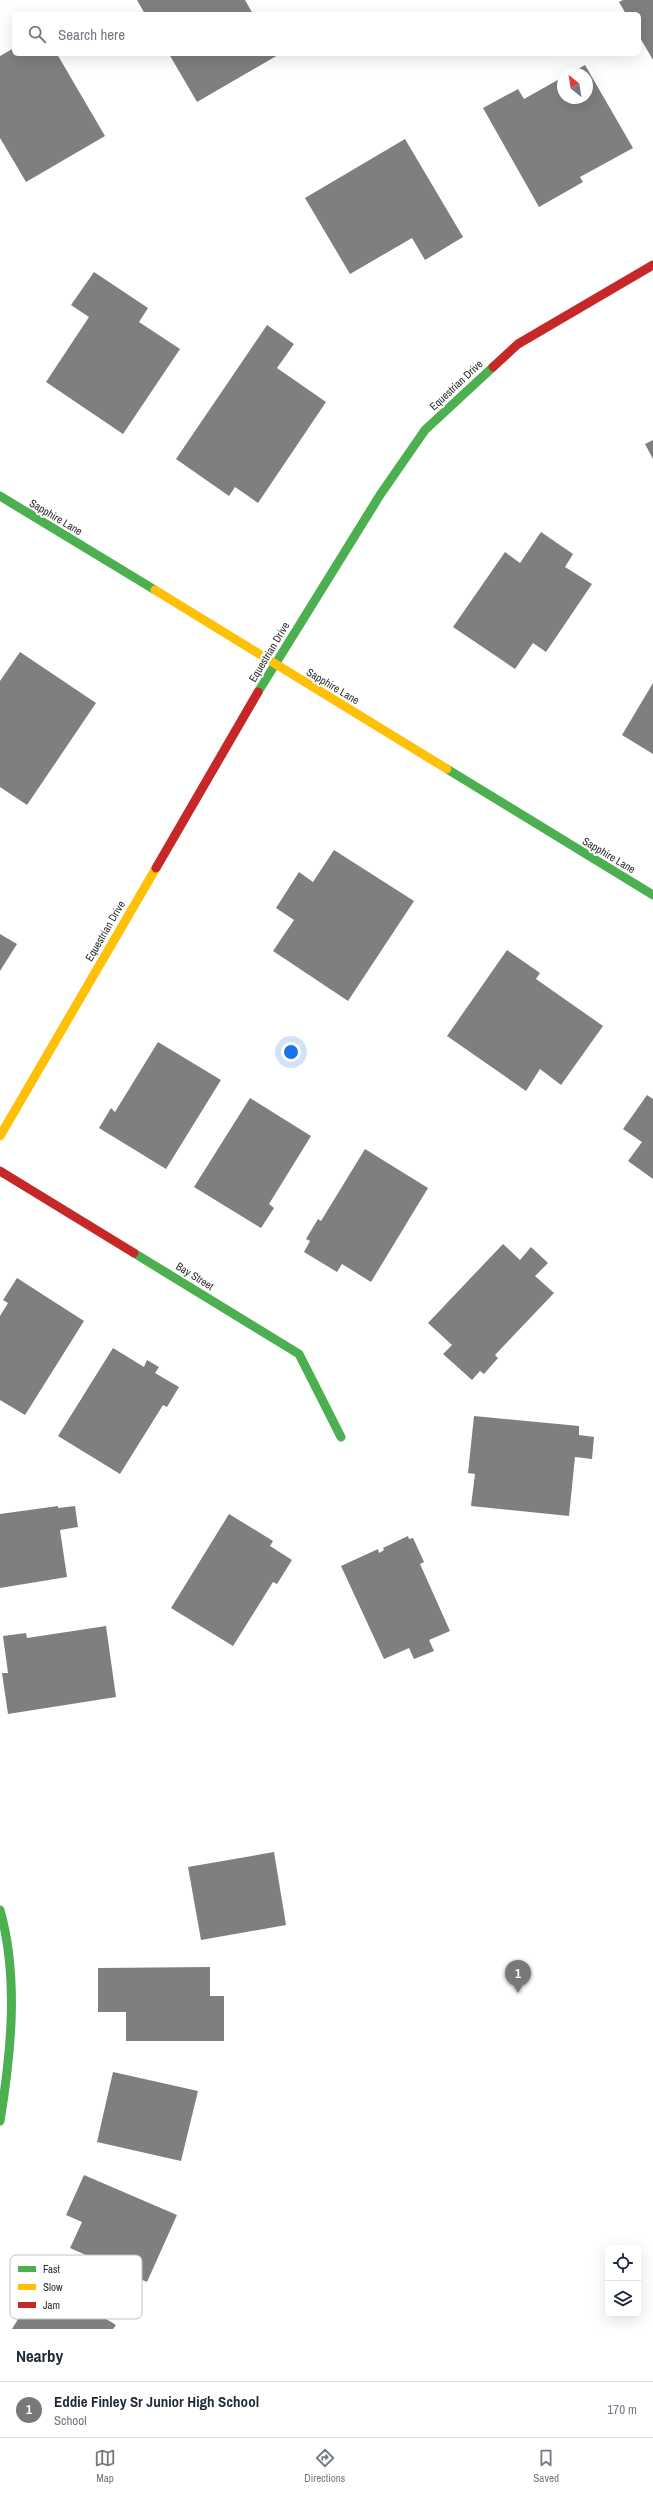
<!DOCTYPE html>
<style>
body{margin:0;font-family:"Archivo Narrow",sans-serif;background:#f2f2f3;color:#1f2937}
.controls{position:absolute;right:12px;bottom:12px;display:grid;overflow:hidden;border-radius:6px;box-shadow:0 4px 16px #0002}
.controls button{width:36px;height:36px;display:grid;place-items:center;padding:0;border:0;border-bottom:1px solid #e0e1e3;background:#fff;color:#1f2937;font:20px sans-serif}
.compass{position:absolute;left:557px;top:68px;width:36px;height:36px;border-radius:50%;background:#fff;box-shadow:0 4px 16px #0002;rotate:330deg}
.you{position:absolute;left:291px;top:1052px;width:14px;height:14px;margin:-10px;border:3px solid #fff;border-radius:50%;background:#1a73e8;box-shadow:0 0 0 6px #1a73e833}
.badge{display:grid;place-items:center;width:26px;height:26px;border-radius:50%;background:#787878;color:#fff;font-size:13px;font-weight:700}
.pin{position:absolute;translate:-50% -33px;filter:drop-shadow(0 1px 2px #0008)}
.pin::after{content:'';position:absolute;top:21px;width:14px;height:12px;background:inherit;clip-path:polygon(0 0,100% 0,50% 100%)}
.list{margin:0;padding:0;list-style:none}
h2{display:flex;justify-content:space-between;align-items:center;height:52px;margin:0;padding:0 16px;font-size:17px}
h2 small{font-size:13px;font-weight:400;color:#747a83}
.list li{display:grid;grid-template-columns:26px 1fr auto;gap:12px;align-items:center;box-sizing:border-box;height:56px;padding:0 16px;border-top:1px solid #e0e1e3}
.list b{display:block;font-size:15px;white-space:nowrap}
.list p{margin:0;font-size:13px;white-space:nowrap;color:#747a83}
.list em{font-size:13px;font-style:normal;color:#747a83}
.icon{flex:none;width:22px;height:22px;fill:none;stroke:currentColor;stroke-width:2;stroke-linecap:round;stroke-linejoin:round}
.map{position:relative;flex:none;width:653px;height:2329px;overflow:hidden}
.search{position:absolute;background:#fff;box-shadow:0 4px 16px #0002;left:12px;right:12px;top:12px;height:44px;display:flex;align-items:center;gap:10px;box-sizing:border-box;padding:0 14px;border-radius:6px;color:#747a83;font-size:15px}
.sheet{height:108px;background:#fff}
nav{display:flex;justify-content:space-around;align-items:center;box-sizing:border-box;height:56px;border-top:1px solid #e0e1e3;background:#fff;font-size:11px;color:#747a83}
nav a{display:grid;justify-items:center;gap:2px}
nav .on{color:#787878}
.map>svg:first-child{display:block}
.building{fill:#7f7f7f}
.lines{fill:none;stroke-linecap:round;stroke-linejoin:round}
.fast{stroke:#4caf50;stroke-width:9}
.slow{stroke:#ffc107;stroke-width:9}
.jam{stroke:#c62828;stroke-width:9}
.labels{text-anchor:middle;stroke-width:4;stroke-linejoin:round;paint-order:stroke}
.street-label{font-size:11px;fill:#303030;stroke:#fff}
.key{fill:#fff;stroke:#c1c1c1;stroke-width:1}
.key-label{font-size:11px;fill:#303030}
</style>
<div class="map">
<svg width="653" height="2329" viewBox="0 0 653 2329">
<rect width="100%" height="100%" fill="#fff"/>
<g class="building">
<polygon points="137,0 245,0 253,14 145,14"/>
<polygon points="623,0 653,0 653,60 639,36 639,14 626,14 619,2"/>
<polygon points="14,48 14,54 57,54 105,136 26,182 0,138 0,56"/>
<polygon points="169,54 277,54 278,55 197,102"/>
<polygon points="585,65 633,148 580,177 583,182 539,207 483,108 518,89 524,99 563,77 563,98 587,98 587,74 569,74"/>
<polygon points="405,139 463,237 425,260 412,238 350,274 305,198"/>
<polygon points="94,272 148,308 139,322 180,349 123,434 46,382 89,317 71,305"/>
<polygon points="267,325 294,344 277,368 326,402 258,503 235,487 229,496 176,459"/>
<polygon points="653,440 653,459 645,444"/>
<polygon points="541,532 573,554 565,567 592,584 546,652 533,643 515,669 453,627 505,552 520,563"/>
<polygon points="20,652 96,703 27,805 0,787 0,681"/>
<polygon points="653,683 653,754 622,735"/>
<polygon points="334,850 414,901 348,1001 273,951 294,920 276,908 299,872 313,882"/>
<polygon points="0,934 17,944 0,971"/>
<polygon points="507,950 540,973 536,979 603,1026 561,1085 540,1069 526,1091 447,1036"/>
<polygon points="158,1042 221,1080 166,1169 99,1128 111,1108 115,1112"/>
<polygon points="647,1095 653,1099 653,1179 628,1161 642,1142 623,1129"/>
<polygon points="250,1098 311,1136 269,1204 274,1208 261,1228 194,1187"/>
<polygon points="365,1149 428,1188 371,1282 342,1264 337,1272 304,1252 310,1241 306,1239 318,1219 321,1221"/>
<polygon points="503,1244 520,1260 531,1247 548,1263 535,1276 554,1293 495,1355 498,1358 484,1374 480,1371 472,1380 443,1354 452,1345 428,1323"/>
<polygon points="17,1278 84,1321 25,1415 0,1400 0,1316 8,1303 3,1300"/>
<polygon points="113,1348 144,1367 147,1360 159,1367 155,1373 179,1387 167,1407 163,1405 120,1474 58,1436"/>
<polygon points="474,1416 579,1426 579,1435 594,1437 592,1459 575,1457 569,1516 471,1506 475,1474 468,1473"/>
<polygon points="58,1506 58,1508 75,1506 78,1527 60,1530 67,1577 0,1588 0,1514"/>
<polygon points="229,1514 273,1541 270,1546 292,1560 277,1584 273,1582 233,1646 171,1608"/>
<polygon points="408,1536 409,1539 413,1538 424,1562 420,1564 450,1631 429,1640 434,1651 414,1659 409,1648 384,1659 341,1566 378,1549 379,1553 384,1550 383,1548"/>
<polygon points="106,1626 116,1697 8,1714 2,1673 8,1673 3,1636 26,1633 27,1638"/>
<polygon points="274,1852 286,1925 201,1940 188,1867"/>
<polygon points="210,1967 210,1996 224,1996 224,2041 126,2041 126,2012 98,2012 98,1968"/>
<polygon points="113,2072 198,2091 181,2161 97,2142"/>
<polygon points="84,2175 177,2215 147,2282 70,2248 82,2222 66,2215"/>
<polygon points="42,2280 116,2325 113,2329 12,2329"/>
</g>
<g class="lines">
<g class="fast">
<polyline points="0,496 155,590"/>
<polyline points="258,692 380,495 425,430 493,367"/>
<polyline points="447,769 653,895"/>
<polyline points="134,1253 299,1354 341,1437"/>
<path d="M0,1910c19,67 11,144 0,211"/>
</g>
<g class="slow">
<polyline points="155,590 447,769"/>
<polyline points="0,1136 156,868"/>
</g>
<g class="jam">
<polyline points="493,367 518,344 653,265"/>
<polyline points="156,868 258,692"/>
<polyline points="0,1171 134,1253"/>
</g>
</g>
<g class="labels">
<g class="street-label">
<text transform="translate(456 385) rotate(-43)" y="4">Equestrian Drive</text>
<text transform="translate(56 517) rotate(31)" y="4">Sapphire Lane</text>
<text transform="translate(269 652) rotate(-59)" y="4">Equestrian Drive</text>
<text transform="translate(333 686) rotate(31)" y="4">Sapphire Lane</text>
<text transform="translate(609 855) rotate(31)" y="4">Sapphire Lane</text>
<text transform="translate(105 931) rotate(-60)" y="4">Equestrian Drive</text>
<text transform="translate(195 1276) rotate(32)" y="4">Bay Street</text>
</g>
</g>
<rect x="10" y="2255" width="132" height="64" rx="6" class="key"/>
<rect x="18" y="2266" width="18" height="6" fill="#4caf50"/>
<rect x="18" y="2284" width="18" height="6" fill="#ffc107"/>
<rect x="18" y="2302" width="18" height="6" fill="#c62828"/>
<g class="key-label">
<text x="43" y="2273">Fast</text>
<text x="43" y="2291">Slow</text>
<text x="43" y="2309">Jam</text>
</g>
</svg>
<div class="controls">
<button><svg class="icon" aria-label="locate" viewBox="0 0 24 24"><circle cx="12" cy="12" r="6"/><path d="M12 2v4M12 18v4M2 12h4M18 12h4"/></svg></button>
<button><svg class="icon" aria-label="layers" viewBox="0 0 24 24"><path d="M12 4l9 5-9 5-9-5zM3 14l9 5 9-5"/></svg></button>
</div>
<svg class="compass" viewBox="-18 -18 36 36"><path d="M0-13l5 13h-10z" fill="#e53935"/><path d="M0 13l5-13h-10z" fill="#747a83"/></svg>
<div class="you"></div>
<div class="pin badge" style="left:518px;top:1993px">1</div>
<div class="search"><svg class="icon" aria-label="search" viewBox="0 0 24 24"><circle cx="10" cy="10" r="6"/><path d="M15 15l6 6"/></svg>Search here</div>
</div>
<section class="sheet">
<h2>Nearby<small></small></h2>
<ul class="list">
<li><span class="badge">1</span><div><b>Eddie Finley Sr Junior High School</b><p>School</p></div><em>170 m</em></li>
</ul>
</section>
<nav>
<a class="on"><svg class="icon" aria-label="map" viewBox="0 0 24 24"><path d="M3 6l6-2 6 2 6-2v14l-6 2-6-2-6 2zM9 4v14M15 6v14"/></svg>Map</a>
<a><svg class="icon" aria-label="directions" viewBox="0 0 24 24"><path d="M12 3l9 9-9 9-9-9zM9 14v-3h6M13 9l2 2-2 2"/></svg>Directions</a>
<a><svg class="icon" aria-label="saved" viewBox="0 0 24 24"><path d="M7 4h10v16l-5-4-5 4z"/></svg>Saved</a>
</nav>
